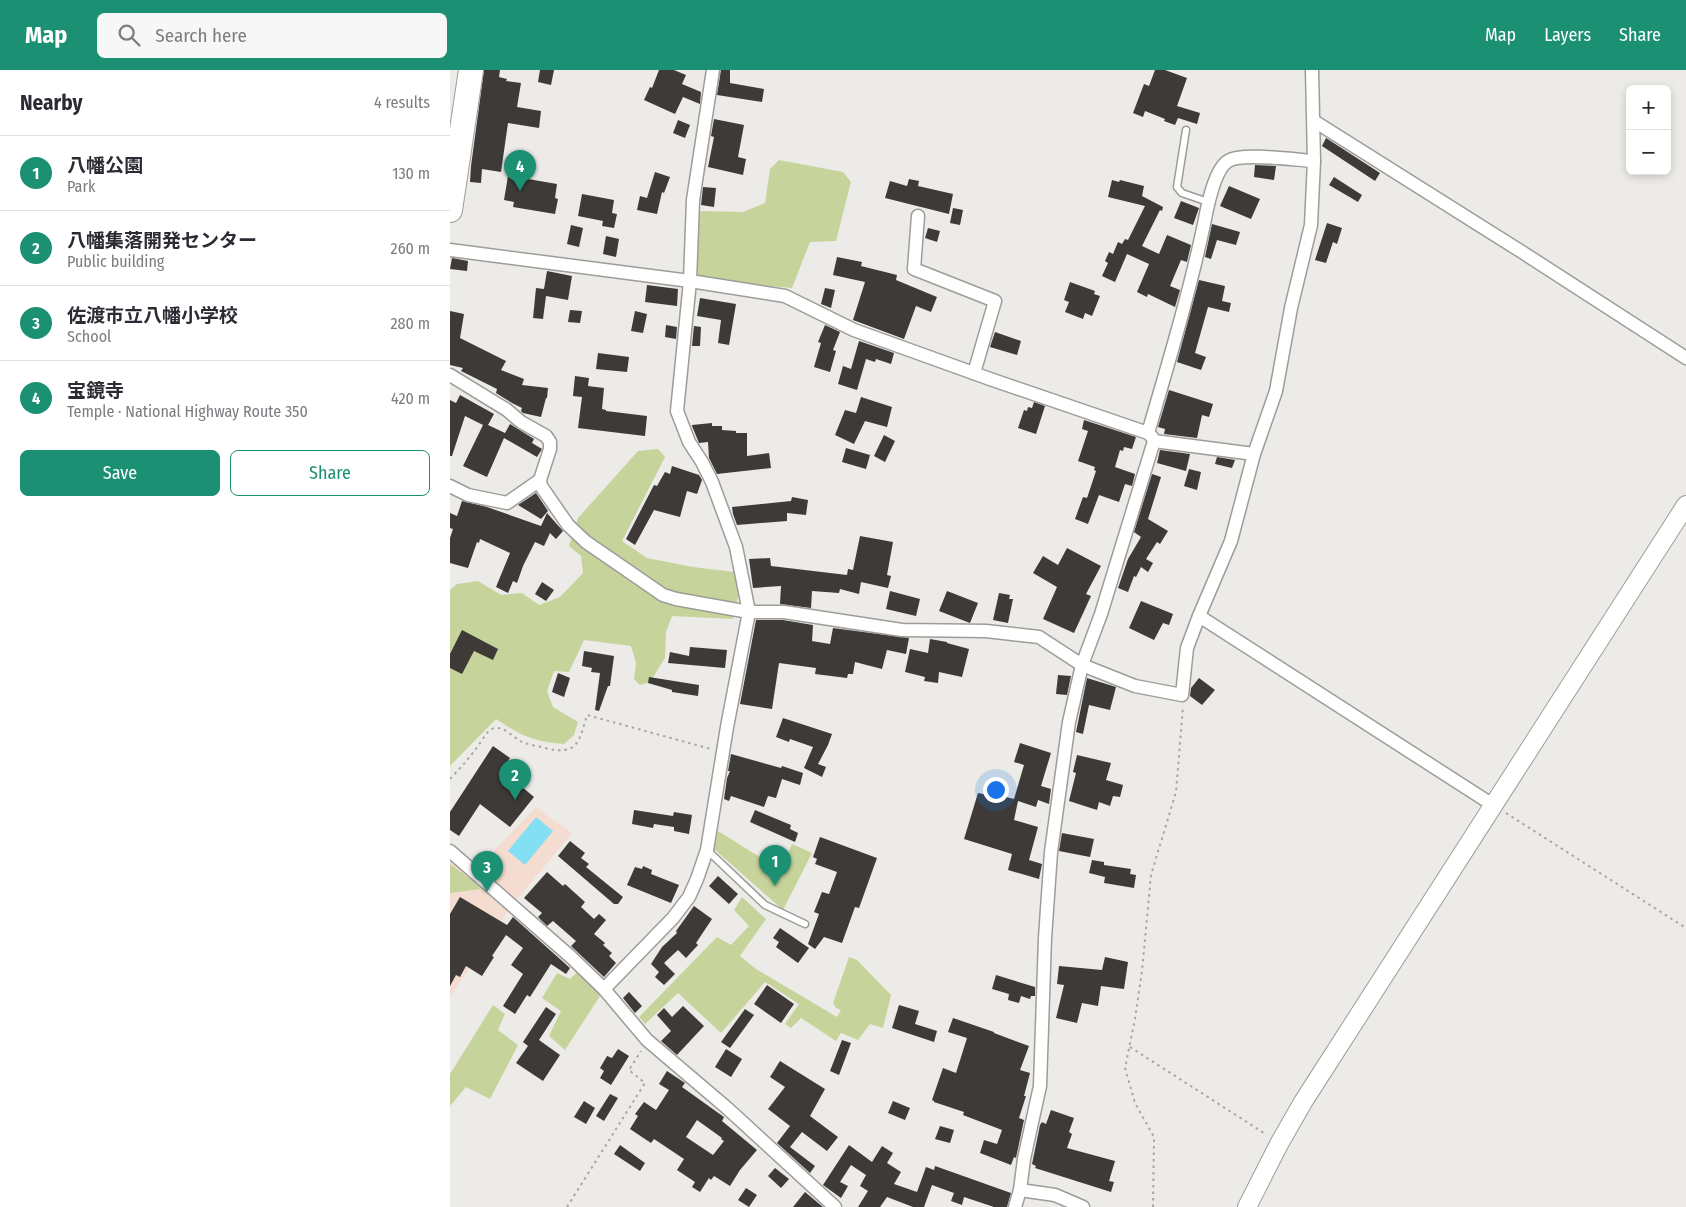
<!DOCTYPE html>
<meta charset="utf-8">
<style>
body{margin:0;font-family:"Fira Sans Condensed","Noto Sans JP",sans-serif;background:#f7f7f7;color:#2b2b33}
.controls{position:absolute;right:15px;top:15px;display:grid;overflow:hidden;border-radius:8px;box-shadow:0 2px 8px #0003}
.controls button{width:45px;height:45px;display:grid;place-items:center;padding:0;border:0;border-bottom:1px solid #e1e1e2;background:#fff;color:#2b2b33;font:25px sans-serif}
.you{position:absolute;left:545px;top:719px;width:18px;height:18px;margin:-12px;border:4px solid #fff;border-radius:50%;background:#1a73e8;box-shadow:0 0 0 8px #1a73e833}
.badge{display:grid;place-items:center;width:32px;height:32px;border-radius:50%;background:#1b9073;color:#fff;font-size:16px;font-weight:700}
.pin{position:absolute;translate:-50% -41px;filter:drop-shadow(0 1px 2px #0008)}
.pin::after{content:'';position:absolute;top:26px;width:18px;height:15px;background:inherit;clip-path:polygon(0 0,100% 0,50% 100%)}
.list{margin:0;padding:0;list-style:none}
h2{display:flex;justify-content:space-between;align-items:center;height:65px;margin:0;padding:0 20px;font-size:21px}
h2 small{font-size:16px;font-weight:400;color:#7c7c81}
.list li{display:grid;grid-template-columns:32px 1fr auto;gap:15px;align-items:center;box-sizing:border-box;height:75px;padding:0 20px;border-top:1px solid #e1e1e2}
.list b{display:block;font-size:19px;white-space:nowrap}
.list p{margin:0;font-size:16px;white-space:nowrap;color:#7c7c81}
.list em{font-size:16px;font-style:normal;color:#7c7c81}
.actions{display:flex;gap:10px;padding:15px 20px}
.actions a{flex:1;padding:11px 0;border:1px solid #1b9073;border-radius:8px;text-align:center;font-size:18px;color:#1b9073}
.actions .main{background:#1b9073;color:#fff}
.icon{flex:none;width:28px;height:28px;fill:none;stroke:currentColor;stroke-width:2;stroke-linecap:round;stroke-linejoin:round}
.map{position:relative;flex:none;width:1236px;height:1137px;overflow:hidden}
header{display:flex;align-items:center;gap:30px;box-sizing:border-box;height:70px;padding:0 25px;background:#1b9073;color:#fff}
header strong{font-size:24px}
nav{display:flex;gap:28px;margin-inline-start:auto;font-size:18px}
.search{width:350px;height:45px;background:#f7f7f7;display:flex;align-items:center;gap:12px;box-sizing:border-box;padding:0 18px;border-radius:8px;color:#7c7c81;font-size:19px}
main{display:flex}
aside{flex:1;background:#fff}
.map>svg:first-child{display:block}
.education{fill:#f4dcd1}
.green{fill:#c6d49b}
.water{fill:#83dff3}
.building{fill:#3d3a37;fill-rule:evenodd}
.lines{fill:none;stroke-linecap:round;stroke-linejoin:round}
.lane-casing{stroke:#9e9c98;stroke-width:9}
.street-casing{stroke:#9e9c98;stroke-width:15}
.secondary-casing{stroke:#9e9c98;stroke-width:20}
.highway-casing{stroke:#9e9c98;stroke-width:26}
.path{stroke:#a8a6a3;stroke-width:2;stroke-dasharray:2.5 4;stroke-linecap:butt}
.lane{stroke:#fff;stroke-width:6}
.street{stroke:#fff;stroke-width:12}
.secondary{stroke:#fff;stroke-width:18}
.highway{stroke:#fff;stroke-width:24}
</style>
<header>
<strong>Map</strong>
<div class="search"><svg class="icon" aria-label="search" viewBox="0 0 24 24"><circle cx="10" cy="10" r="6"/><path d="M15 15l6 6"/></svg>Search here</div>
<nav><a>Map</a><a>Layers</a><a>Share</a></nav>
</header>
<main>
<aside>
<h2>Nearby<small>4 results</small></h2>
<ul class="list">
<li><span class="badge">1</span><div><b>八幡公園</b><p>Park</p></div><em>130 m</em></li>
<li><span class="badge">2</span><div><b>八幡集落開発センター</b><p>Public building</p></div><em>260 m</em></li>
<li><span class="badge">3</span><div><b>佐渡市立八幡小学校</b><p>School</p></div><em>280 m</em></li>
<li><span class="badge">4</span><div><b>宝鏡寺</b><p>Temple · National Highway Route 350</p></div><em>420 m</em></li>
</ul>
<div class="actions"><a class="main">Save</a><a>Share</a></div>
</aside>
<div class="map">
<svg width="1236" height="1137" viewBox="0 0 1236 1137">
<rect width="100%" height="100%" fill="#edebe7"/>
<polygon class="education" points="86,737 122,763 60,838 0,927 0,789 21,805"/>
<g class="green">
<polygon points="329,90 393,102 401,112 386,171 360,172 342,218 256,210 246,204 246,149 251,141 293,142 315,133 320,99"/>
<path d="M208,379l7,8 -43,84 25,17 46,9 41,5 5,20 -6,27 -61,-3 -6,16 -1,26 -15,24 -10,3 -6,-6 2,-16 -5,-17 -47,-6 -15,32 -15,-1 -7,20 6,16 25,15 -4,13 -10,9c-30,-2 -43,-8 -68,-25l-46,47v-176l7,-6 21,-3 23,14 21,-2 17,12 21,-8 23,-24 -2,-17 -12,-10 9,-28 60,-67z"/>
<polygon points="268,761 316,791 318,787 325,790 327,785 336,788 342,774 362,783 333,840 263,778"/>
<polygon points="0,794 23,811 31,819 0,823"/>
<polygon points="292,827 316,849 290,886 306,899 387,947 391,940 386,938 383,933 399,887 407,890 441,925 433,958 420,954 408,970 391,963 386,971 351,948 341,958 335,954 349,934 315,912 271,963 228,923 195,954 189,947 267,867 281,875 299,856 284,840"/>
<polygon points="128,901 150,926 115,980 99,966 111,941 92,928 107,903 120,909"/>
<polygon points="43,935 55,944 48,960 68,975 40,1029 16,1017 0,1036 0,1004"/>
</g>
<polygon class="water" points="86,747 103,761 75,795 58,781"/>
<g class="building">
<polygon points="34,0 50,0 49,7 57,9 56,11 71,13 67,37 91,41 89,58 58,53 51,102 32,99 31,113 20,112 21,96"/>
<polygon points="90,0 104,0 101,15 88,12"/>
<polygon points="209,0 224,0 236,5 232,14 251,22 250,34 233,27 225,44 194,30 200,17 202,18"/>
<polygon points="271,0 280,0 280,13 314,19 312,32 267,25"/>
<polygon points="705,0 715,0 737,8 727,36 750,43 747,54 728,48 725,55 714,51 715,49 695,41 693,47 683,43 694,14 699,16"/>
<polygon points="264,49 294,55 288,87 296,89 293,105 258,97 264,67 261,66"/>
<polygon points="228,50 240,55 235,68 223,63"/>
<polygon points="876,68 930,103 925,111 872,76"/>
<polygon points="805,95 826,96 824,110 804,107"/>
<polygon points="59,100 79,104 78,109 107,114 105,128 108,129 105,144 63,137 64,132 54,130"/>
<polygon points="205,102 220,107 214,123 212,122 207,144 187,140 190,126 197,128"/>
<polygon points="884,107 912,125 908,132 879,115"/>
<polygon points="459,109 469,111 468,116 503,124 499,144 435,128 440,111 457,116"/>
<polygon points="662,110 669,112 670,110 694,116 692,126 713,137 712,141 710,140 692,176 709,184 717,165 741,175 737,192 731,190 720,216 730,220 725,237 698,224 697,227 687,222 699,194 677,184 665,212 652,206 658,193 655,191 659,182 663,184 668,172 672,174 675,169 678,170 695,136 658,127"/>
<polygon points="779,116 810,129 801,149 770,136"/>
<polygon points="253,117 266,118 264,137 251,135"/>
<polygon points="132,124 164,130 162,143 167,144 164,158 152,156 153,151 128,146"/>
<polygon points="731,131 749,138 743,155 724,148"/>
<polygon points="503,138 513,140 510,155 500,153"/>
<polygon points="877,153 892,158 887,174 883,172 876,193 865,190"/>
<polygon points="762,154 790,162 786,175 767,170 761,189 755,187"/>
<polygon points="121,155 133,158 129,177 117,174"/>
<polygon points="478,158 490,161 487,172 475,168"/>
<polygon points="156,166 169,169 166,187 153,184"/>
<polygon points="387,187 412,192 411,196 447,205 446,210 487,227 481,242 466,236 454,269 403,250 415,212 383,205"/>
<polygon points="2,188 18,191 17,201 0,199"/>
<polygon points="97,201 122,206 118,230 96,226 93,249 83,248 86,218 94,219"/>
<polygon points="749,210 775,216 772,231 781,233 779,242 758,237 745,283 756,287 751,300 727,292"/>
<polygon points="620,212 645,221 644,224 650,226 642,246 635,243 633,249 615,242 619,232 614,230"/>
<polygon points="197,215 228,219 227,236 195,232"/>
<polygon points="375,218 385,220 381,238 371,234"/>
<polygon points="250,228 286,234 279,275 268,273 271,250 247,246"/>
<polygon points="120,240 132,241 130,253 118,252"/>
<polygon points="0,241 14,244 10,268 56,291 51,300 74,309 72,315 98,318 97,328 96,328 91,347 73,343 71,341 72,338 62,333 46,323 47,319 11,301 13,298 0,295"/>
<polygon points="185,241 197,244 193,263 181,261"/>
<polygon points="216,255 227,257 226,269 215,267"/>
<polygon points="375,255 390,262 383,280 386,281 380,302 364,297 371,273 368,272"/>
<polygon points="244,256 251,257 250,276 242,276"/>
<polygon points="545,262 571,271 567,285 540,277"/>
<polygon points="409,271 444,283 441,294 426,289 425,292 416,289 407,320 388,314 393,296 401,299"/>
<polygon points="148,283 179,287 177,302 146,299"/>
<polygon points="125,306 139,308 138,316 154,318 152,339 156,340 156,341 197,346 195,366 128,358 132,327 123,326"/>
<polygon points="719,320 763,334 759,347 752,345 747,368 714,364 715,359 708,357"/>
<polygon points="10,325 44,344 38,355 55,363 60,354 84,369 82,373 92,379 87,387 54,368 37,407 13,396 33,355 15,346 2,386 0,386 0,330 6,333"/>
<polygon points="411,327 442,337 437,357 415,351 404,374 385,365 395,340 406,343"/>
<polygon points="584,332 595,336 586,364 568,358 574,340 577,341 578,337 582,338"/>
<polygon points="634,350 686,367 682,379 674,377 673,381 670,380 665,397 685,404 682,416 675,414 669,432 649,425 638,454 625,449 633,427 637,428 646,401 644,400 645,397 628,391 638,361 632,359"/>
<polygon points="262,353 262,356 272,356 272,360 286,361 286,363 297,363 297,386 319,383 321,398 267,404 259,388 258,372 249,373 242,356 242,355"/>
<polygon points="434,365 445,371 435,392 424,386"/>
<polygon points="396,378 420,385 416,399 392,392"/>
<polygon points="710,380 740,384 736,401 707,393"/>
<polygon points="767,387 785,390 782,398 765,394"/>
<polygon points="222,396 249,405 252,410 247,424 237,421 230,447 204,440 185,475 176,469 204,415 207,416 215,402 220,404"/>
<polygon points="739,399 751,402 747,420 734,416"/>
<polygon points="702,404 711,407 698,449 718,461 710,474 707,472 696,489 703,493 698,502 691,497 686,507 684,506 678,522 668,518 678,489 691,467 684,462"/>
<polygon points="86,423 98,441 91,449 68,435"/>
<polygon points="342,427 358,430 356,445 337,443 337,451 287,455 283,444 282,437 341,431"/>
<polygon points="12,431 37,437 91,456 97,443 113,461 106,469 100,463 94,476 85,472 73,496 67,513 63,511 58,523 46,517 60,483 30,469 29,473 27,472 18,498 0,493 0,468 3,459 0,458 0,443 7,446"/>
<polygon points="410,466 443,472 437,505 441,506 438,518 411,512 409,524 390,519 389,523 362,521 361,538 330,534 331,516 303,518 299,489 320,488 321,496 397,505 398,499 403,500"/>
<polygon points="617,478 651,496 636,524 641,526 624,563 593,549 607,517 583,503 593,486 608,495"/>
<polygon points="92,512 104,520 96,531 85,524"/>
<polygon points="440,521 470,529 466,546 436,539"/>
<polygon points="497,521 528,533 520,553 489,541"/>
<polygon points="549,523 560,525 559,529 563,529 558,553 543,550"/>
<polygon points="691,531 723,544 719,555 713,553 704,570 679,558"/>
<polygon points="306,550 333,550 363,555 362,571 380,574 383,558 459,568 456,584 437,580 432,599 405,592 403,604 398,604 397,608 365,604 366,598 329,593 322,639 290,634"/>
<polygon points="12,560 48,579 43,590 24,581 12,604 0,598 0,584"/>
<polygon points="480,569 497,572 497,573 519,579 512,607 489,602 488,613 474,611 475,607 455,602 460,579 478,583"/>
<polygon points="240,577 277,580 275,598 218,593 220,582 239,586"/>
<polygon points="134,581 164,586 160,616 158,616 149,641 145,640 150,603 141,602 142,598 132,596"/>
<polygon points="108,603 120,608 114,627 102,622"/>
<polygon points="608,605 621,606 617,625 606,624"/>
<polygon points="199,607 249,615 248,626 222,622 222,620 198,613"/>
<polygon points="637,608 666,617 660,640 639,635 633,664 626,662"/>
<polygon points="749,608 765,620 752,635 740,626 741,618"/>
<polygon points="333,648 382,664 378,675 368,694 376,697 372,707 354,698 363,677 340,669 339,672 326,667"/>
<polygon points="570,673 601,683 591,716 601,719 599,734 588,730 586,737 568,731 564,750 588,757 579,790 592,794 589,809 558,800 562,784 514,769 528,723 543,726 544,724 564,729 574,695 564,692"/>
<polygon points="43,676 60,688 52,700 84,727 60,757 30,734 9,766 0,760 0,742"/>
<polygon points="281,684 331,698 332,696 353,703 350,715 332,709 326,728 318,726 314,737 281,726 279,731 274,729 277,708 280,701 278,701"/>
<polygon points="627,685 661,693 656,710 673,715 670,727 663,726 660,736 649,732 647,740 619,731 626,703 623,702"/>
<polygon points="184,740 223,746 224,742 242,745 239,764 224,761 224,757 204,754 203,758 182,754"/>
<polygon points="305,740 341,755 340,759 348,763 345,772 300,752"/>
<polygon points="612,763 644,769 640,787 609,781"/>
<polygon points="370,767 427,788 409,838 405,837 392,873 374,867 365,879 358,874 369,844 364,842 372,822 379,824 387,802 365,794 367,789 363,787"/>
<polygon points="120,771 135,783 131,788 139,794 136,797 173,827 168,834 164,834 108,786"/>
<polygon points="642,790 654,792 654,795 681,799 680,804 686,805 684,818 654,813 655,807 639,803"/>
<polygon points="193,796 202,800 201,804 229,815 221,833 177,815 185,797 192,799"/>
<polygon points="97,802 113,816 115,814 135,832 131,837 144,849 149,844 156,850 144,864 155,873 153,875 162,883 159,886 166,893 154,907 121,876 126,871 103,851 97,856 88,847 92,843 74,828"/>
<polygon points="268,806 288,824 279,834 259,816"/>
<polygon points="10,827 57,855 63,847 120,898 116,904 101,894 80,927 77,925 65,944 53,936 73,904 61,895 73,878 56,865 42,886 44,887 32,906 16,896 10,907 6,905 0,916 0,844"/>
<polygon points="244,836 262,849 246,873 248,875 236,888 228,880 214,893 225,904 214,915 205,907 209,902 201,894 212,877 227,863 226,861"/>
<polygon points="330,858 359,878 348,893 326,877 329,872 323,868"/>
<polygon points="655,887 678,892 674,919 651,916 648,936 632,933 627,953 606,948 614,915 607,914 609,896 652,900"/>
<polygon points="546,905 585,917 585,926 581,926 580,929 571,926 569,933 558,930 559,924 542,919"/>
<polygon points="317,915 344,934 331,953 304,934"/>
<polygon points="179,922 192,936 185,943 173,928"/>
<polygon points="449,935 469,941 465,954 487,961 484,972 442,958"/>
<polygon points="233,936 254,956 227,985 211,971 221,961 207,945 214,938 222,947"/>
<polygon points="96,937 106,944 89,970 110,985 93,1011 66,993 78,976 73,972"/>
<polygon points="295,939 304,945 280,978 271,972"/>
<polygon points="503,948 544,962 544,963 579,976 570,1000 580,1003 574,1026 576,1026 569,1048 574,1050 566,1088 564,1087 561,1095 530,1083 534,1070 547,1074 552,1060 513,1045 514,1042 484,1032 484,1031 482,1030 493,998 506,1003 517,968 498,962"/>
<polygon points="392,970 401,973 389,1005 380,1001"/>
<polygon points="168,979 179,986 161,1015 150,1008 154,1001 150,998 157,986 162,988"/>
<polygon points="276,979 292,989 281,1007 265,997"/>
<polygon points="330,991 375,1019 360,1046 388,1067 377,1081 352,1062 340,1077 365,1096 360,1103 327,1073 340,1056 318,1039 335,1017 320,1007"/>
<path d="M217,1001l18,12 -3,4 42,30 -2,4 35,29 -17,20 -10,16 -16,-10 -3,4 -2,-2 -9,14 -8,-5 3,-5 -18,-12 7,-11 -30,-20 -3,4 -21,-14 8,-13 -3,-2 9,-12 12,8 13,-20 -10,-6zM247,1050l25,18 -1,1 3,2 -11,14 -27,-18z"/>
<polygon points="160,1024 168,1028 154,1051 146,1046"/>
<polygon points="134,1031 145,1038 136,1054 124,1047"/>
<polygon points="443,1031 460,1038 455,1050 438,1043"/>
<polygon points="601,1040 624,1048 619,1062 622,1064 617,1078 665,1091 659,1111 664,1112 661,1122 585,1098 586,1096 582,1094 590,1055 592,1052 596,1054"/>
<polygon points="490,1056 504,1060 500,1073 485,1069"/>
<polygon points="170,1075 195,1093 190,1101 164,1084"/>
<polygon points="399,1075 422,1092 432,1076 443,1083 437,1093 451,1102 444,1114 467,1122 476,1097 484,1100 485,1096 561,1123 557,1137 544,1137 514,1127 512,1135 501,1131 504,1123 482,1115 474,1137 463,1137 437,1127 430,1137 408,1137 418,1121 410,1116 416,1105 401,1095 390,1112 398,1116 391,1128 373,1115"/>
<polygon points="325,1098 339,1109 331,1118 318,1106"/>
<polygon points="296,1118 307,1125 299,1137 288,1130"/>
<polygon points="355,1122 373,1137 343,1137"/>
</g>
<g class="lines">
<defs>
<g id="lane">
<polyline points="736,60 727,117 732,123 758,132"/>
<polyline points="257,780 315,835 355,854"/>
</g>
<g id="street">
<polyline points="864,51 1072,182 1236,288"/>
<polyline points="468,146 464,199 545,231 524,303"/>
<polyline points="0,180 240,211 335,226 404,260 540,309 698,363 702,367 704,371 651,544 632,595 619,652 601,782 595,868 590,1016 574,1089 570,1120 565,1137"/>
<polyline points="0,305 57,340 71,352 96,366 100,372 100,379 90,410 91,416 118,455 136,472 213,525 226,529 299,542 334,542 452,560 536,561 589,567 632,595 685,616 732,625 737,578 749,546 781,471 804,384 826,321 841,238 861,155 864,91 862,0"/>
<path d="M698,363c20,-69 41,-138 56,-209 3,-16 10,-54 24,-63 14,-9 68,-1 86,0"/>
<polyline points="704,371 804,384"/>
<polyline points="0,416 18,425 57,433 90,410"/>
<polyline points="749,546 1043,735"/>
<polyline points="0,781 122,888 154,919 197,970 277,1038 385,1137"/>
<polyline points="154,919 223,848 239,827 247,809 257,780 277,657 299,542 286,477 262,412 252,392 239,372 227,341 240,211 243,130 263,0"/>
<polyline points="570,1120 605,1125 633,1137"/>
</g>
<polyline id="secondary" points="797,1137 829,1074 853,1032 1236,435"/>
<polyline id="highway" points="0,140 21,0"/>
</defs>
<use href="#lane" class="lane-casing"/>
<use href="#street" class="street-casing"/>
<use href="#secondary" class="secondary-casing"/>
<use href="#highway" class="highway-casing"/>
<g class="path">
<path d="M0,709c13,-14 24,-26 34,-42 3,-4 6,-9 12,-9 9,-1 18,10 26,14 7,3 16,4 23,6 33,8 34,-6 42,-33l124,34"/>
<polyline points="1056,743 1236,858"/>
<polyline points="680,977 817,1065"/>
<polyline points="117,1137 195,1013 179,1000 191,981"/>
<polyline points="703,1137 704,1067 685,1033 675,998 685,949 692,901 701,805 726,722 733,637"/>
</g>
<use href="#lane" class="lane"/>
<use href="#street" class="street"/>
<use href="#secondary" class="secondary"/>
<use href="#highway" class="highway"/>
</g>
</svg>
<div class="controls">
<button>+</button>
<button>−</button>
</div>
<div class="you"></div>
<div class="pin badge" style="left:325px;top:816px">1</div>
<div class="pin badge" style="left:65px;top:730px">2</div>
<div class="pin badge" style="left:37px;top:822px">3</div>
<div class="pin badge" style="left:70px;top:121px">4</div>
</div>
</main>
